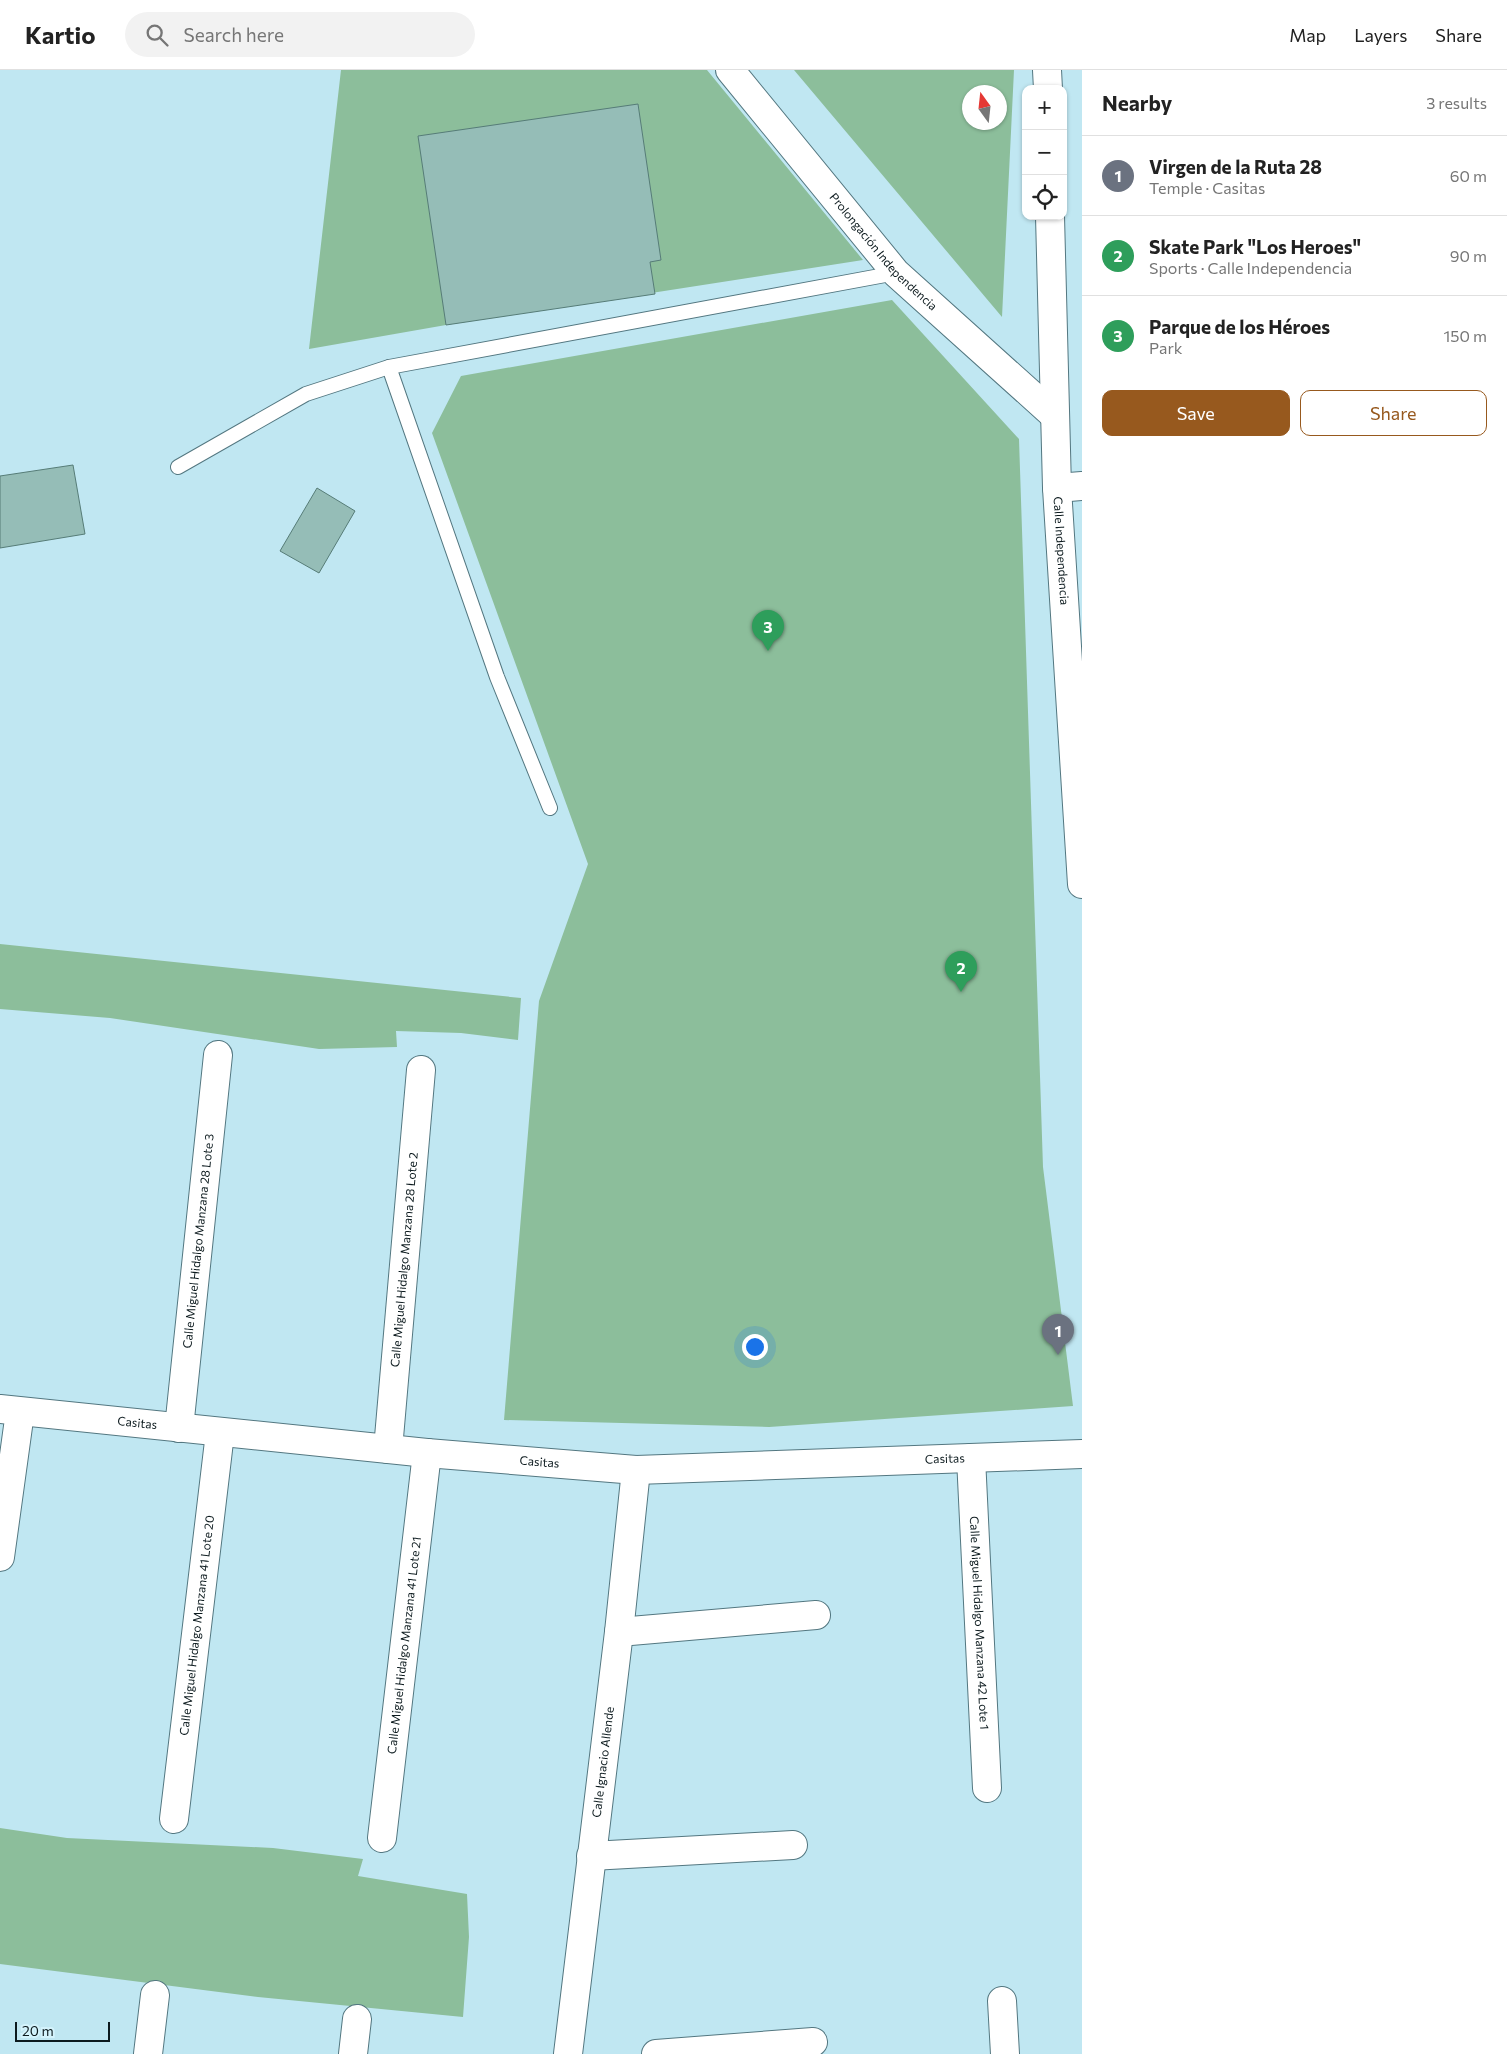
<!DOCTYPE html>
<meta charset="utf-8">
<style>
body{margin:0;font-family:Commissioner,sans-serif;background:#f2f2f2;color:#222}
.controls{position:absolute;right:15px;top:15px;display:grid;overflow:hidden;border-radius:10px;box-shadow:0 1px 4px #0004}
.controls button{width:45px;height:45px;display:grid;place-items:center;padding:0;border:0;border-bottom:1px solid #e0e0e0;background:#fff;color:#222;font:25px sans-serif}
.compass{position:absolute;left:962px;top:15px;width:45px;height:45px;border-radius:50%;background:#fff;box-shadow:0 1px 4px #0004;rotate:345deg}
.scale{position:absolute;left:15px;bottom:12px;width:95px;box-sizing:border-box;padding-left:5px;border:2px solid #0c1a1e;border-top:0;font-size:14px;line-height:18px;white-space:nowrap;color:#0c1a1e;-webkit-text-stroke:4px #d4f3fc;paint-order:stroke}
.you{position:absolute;left:754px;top:1276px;width:18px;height:18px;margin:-12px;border:4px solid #fff;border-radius:50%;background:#1a73e8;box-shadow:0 0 0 8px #1a73e833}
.badge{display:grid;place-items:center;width:32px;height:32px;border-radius:50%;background:#97591e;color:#fff;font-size:16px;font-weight:700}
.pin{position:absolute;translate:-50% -41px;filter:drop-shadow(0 1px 2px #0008)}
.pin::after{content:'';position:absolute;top:26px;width:18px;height:15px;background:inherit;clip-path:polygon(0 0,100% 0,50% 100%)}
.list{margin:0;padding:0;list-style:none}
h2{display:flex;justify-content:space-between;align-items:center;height:65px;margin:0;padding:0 20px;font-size:21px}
h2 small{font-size:16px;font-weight:400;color:#767676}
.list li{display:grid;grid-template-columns:32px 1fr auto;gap:15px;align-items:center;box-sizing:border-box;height:80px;padding:0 20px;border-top:1px solid #e0e0e0}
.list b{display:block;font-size:19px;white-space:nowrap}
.list p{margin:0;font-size:16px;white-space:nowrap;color:#767676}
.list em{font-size:16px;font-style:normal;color:#767676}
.actions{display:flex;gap:10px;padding:15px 20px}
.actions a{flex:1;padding:11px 0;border:1px solid #97591e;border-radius:10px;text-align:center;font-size:18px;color:#97591e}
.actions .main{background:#97591e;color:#fff}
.icon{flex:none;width:28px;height:28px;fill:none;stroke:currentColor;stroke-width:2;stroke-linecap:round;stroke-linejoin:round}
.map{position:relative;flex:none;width:1082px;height:1984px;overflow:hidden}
header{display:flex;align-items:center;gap:30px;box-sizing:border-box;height:70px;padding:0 25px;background:#fff;border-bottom:1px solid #e0e0e0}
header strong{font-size:24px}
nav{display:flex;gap:28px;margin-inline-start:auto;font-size:18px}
.search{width:350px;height:45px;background:#f2f2f2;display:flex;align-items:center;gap:12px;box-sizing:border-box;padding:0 18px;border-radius:28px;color:#767676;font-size:19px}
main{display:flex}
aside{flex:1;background:#fff}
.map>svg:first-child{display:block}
.green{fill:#8cbe9b;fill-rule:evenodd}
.building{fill:#95bdb7;stroke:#567c77}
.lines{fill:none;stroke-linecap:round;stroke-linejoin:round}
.service-casing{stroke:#537780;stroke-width:16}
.minor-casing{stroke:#537780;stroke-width:30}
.tertiary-casing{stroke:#537780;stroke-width:30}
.service{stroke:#fff;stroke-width:14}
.minor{stroke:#fff;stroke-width:28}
.tertiary{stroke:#fff;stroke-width:28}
.labels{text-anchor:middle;stroke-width:4;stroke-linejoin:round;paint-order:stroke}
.street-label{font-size:12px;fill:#0c1a1e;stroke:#d4f3fc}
</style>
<header>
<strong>Kartio</strong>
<div class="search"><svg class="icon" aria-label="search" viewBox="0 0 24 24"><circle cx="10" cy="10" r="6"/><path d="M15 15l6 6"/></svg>Search here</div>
<nav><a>Map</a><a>Layers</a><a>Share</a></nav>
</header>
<main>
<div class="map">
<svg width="1082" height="1984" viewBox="0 0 1082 1984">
<rect width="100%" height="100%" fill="#c0e7f2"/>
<g class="green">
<polygon points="341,0 707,0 863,190 446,255 309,279"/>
<path d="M794,0h220l-12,247zM969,22h30v30h-30z"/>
<polygon points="892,230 1019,369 1043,1097 1073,1336 769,1357 504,1350 539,931 588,794 432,363 461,306"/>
<polygon points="0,874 521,928 518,970 461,963 396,961 397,977 319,979 110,948 0,939"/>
<polygon points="0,1758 67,1768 273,1778 363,1789 358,1806 467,1824 469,1867 463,1947 258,1927 0,1894"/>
</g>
<g class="building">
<polygon points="638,34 661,190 650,192 655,224 446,255 418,66"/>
<polygon points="73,395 85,464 0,478 0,406"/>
<polygon points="317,418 355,441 319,503 280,481"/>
</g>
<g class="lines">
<defs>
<g id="service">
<polyline points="389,297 497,607 550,738"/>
<polyline points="178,397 306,324 389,297 896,203"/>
</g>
<g id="minor">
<path id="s1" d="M730,0l166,203 159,143"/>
<polyline points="1057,418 1082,416"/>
<path id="s2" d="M179,1358l39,-373"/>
<path id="s3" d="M388,1379l33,-379"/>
<path id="s4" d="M971,1388l16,330"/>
<polyline points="0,1487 20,1342"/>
<polyline points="619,1562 816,1545"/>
<path id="s5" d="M174,1749l46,-386"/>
<path id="s6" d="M382,1768l45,-385"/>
<polyline points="591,1786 793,1775"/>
<polyline points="1002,1931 1005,1984"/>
<polyline points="148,1984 155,1925"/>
<polyline points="353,1984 357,1949"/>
<path id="s7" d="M568,1984l51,-422 17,-162"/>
<polyline points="656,1984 813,1972"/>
</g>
<g id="tertiary">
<polyline points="1047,0 1048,19"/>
<path id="s8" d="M1050,146l7,272 25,396"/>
<path id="s9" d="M0,1339l427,44 209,17 446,-16"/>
</g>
</defs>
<use href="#service" class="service-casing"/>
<use href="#minor" class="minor-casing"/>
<use href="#tertiary" class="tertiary-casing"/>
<use href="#service" class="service"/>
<use href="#minor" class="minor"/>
<use href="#tertiary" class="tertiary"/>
</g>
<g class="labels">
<g class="street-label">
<text dy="4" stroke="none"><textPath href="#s1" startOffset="238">Prolongación Independencia</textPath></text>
<text dy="4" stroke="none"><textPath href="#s8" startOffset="335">Calle Independencia</textPath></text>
<text dy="4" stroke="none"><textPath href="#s2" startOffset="188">Calle Miguel Hidalgo Manzana 28 Lote 3</textPath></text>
<text dy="4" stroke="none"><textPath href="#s3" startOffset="190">Calle Miguel Hidalgo Manzana 28 Lote 2</textPath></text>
<text dy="4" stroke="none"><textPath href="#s9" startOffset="138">Casitas</textPath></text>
<text dy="4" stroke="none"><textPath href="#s9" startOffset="948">Casitas</textPath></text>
<text dy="4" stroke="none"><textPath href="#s9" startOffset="542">Casitas</textPath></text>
<text dy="4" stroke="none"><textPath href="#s4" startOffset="165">Calle Miguel Hidalgo Manzana 42 Lote 1</textPath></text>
<text dy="4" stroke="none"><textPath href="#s5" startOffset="195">Calle Miguel Hidalgo Manzana 41 Lote 20</textPath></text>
<text dy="4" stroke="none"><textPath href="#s6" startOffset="194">Calle Miguel Hidalgo Manzana 41 Lote 21</textPath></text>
<text dy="4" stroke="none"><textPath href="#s7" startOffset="294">Calle Ignacio Allende</textPath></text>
</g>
</g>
</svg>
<div class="controls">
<button>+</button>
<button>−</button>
<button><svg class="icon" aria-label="locate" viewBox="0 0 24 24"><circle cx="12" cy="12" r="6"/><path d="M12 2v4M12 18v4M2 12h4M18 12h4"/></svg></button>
</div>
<svg class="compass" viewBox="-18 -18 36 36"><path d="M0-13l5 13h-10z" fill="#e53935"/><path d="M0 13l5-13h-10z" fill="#767676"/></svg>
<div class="scale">20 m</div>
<div class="you"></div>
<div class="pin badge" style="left:1058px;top:1285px;background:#6b7280">1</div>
<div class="pin badge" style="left:961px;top:922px;background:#2e9e5b">2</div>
<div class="pin badge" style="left:768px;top:581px;background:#2e9e5b">3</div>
</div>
<aside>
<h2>Nearby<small>3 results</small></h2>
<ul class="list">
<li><span class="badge" style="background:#6b7280">1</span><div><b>Virgen de la Ruta 28</b><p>Temple · Casitas</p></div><em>60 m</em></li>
<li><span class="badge" style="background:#2e9e5b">2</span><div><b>Skate Park &quot;Los Heroes&quot;</b><p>Sports · Calle Independencia</p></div><em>90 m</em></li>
<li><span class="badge" style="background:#2e9e5b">3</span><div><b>Parque de los Héroes</b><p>Park</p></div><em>150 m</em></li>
</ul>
<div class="actions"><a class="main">Save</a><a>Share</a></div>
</aside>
</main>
